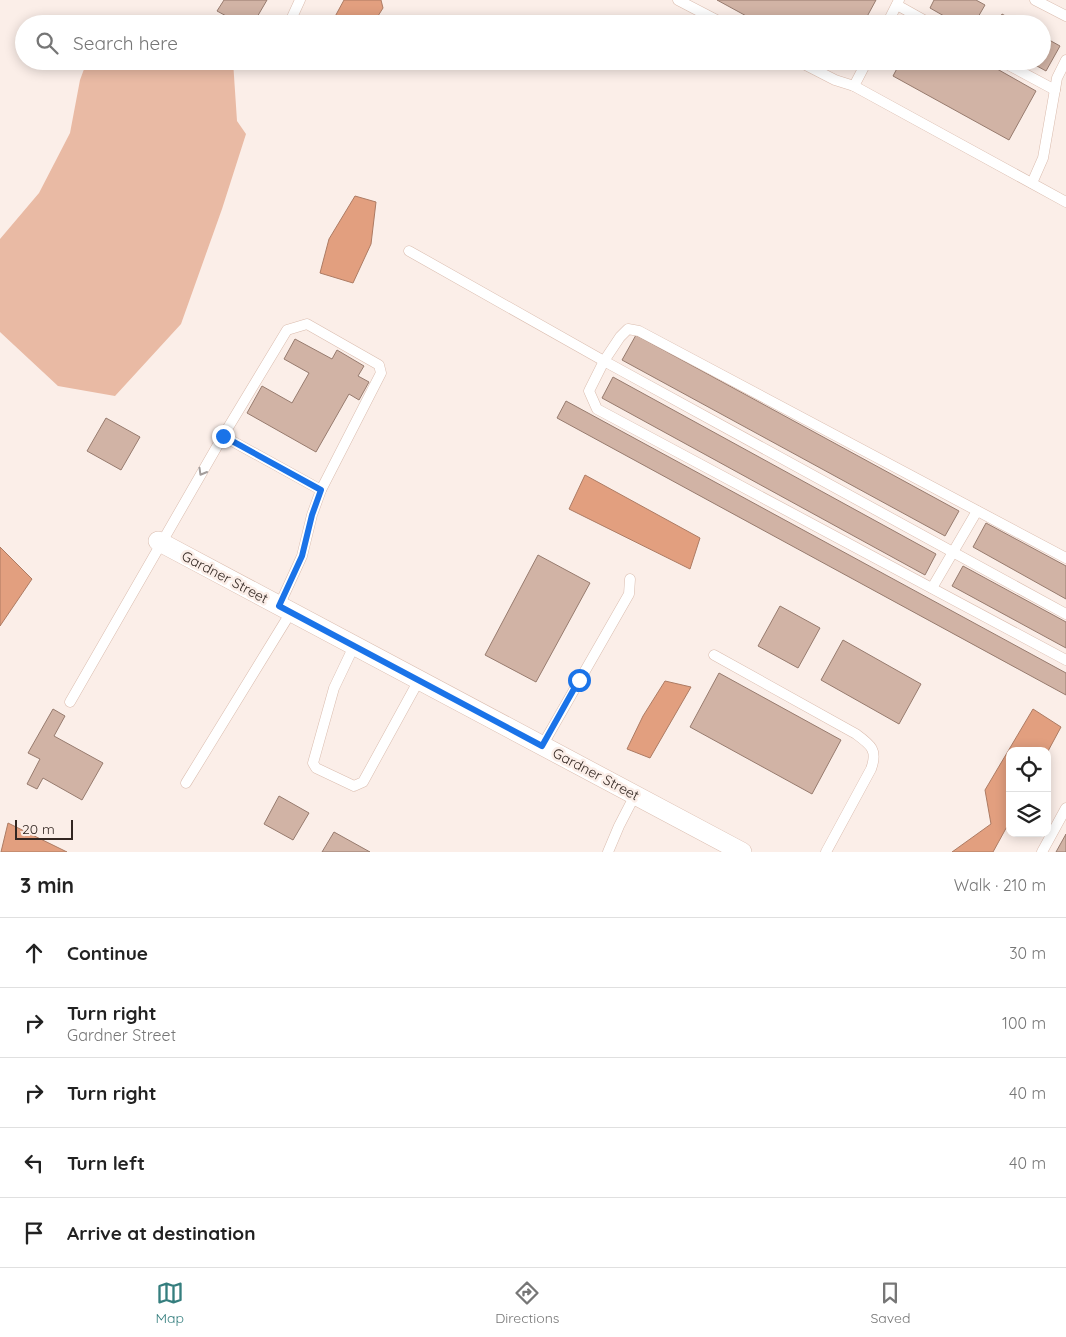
<!DOCTYPE html>
<meta charset="utf-8">
<style>
body{margin:0;font-family:Quicksand,sans-serif;background:#f6f6f6;color:#222}
.controls{position:absolute;right:15px;bottom:15px;display:grid;overflow:hidden;border-radius:10px;box-shadow:0 2px 12px #0003}
.controls button{width:45px;height:45px;display:grid;place-items:center;padding:0;border:0;border-bottom:1px solid #e0e0e0;background:#fff;color:#222;font:25px sans-serif}
.scale{position:absolute;left:15px;bottom:12px;width:58px;box-sizing:border-box;padding-left:5px;border:2px solid #322621;border-top:0;font-size:14px;line-height:18px;white-space:nowrap;color:#322621;-webkit-text-stroke:4px #fbeee8;paint-order:stroke}
.stop{position:absolute;width:15px;height:15px;margin:-11px;border:4px solid #1a73e8;border-radius:50%;background:#fff}
.stop.end{background:#1a73e8;border-color:#fff;box-shadow:0 1px 5px #0008}
.list{margin:0;padding:0;list-style:none}
h2{display:flex;justify-content:space-between;align-items:center;height:65px;margin:0;padding:0 20px;font-size:21px}
h2 small{font-size:16px;font-weight:400;color:#767676}
.list li{display:grid;grid-template-columns:32px 1fr auto;gap:15px;align-items:center;box-sizing:border-box;height:70px;padding:0 20px;border-top:1px solid #e0e0e0}
.list b{display:block;font-size:19px;white-space:nowrap}
.list p{margin:0;font-size:16px;white-space:nowrap;color:#767676}
.list em{font-size:16px;font-style:normal;color:#767676}
.icon{flex:none;width:28px;height:28px;fill:none;stroke:currentColor;stroke-width:2;stroke-linecap:round;stroke-linejoin:round}
.map{position:relative;flex:none;width:1066px;height:852px;overflow:hidden}
.search{position:absolute;background:#fff;box-shadow:0 2px 12px #0003;left:15px;right:15px;top:15px;height:55px;display:flex;align-items:center;gap:12px;box-sizing:border-box;padding:0 18px;border-radius:28px;color:#767676;font-size:19px}
.sheet{height:415px;background:#fff}
nav{display:flex;justify-content:space-around;align-items:center;box-sizing:border-box;height:70px;border-top:1px solid #e0e0e0;background:#fff;font-size:14px;color:#767676}
nav a{display:grid;justify-items:center;gap:2px}
nav .on{color:#357e7e}
.map>svg:first-child{display:block}
.green{fill:#e9baa4}
.water{fill:#e29f7f;stroke:#ad7b63}
.building{fill:#d1b3a5;stroke:#977b6e}
.lines{fill:none;stroke-linecap:round;stroke-linejoin:round}
.service-casing{stroke:#dabcae;stroke-width:11}
.minor-casing{stroke:#dabcae;stroke-width:20}
.service{stroke:#fff;stroke-width:10}
.minor{stroke:#fff;stroke-width:19}
.oneway{stroke:#a39d9b}
.route{stroke:#1a73e8;stroke-width:6}
.labels{text-anchor:middle;stroke-width:5;stroke-linejoin:round;paint-order:stroke}
.street-label{font-size:14px;fill:#322621;stroke:#fbeee8}
</style>
<div class="map">
<svg width="1066" height="852" viewBox="0 0 1066 852">
<rect width="100%" height="100%" fill="#fbeee8"/>
<g class="green">
<polygon points="118,15 205,16 230,22 230,24 105,24"/>
<polygon points="87,61 233,61 237,121 246,134 222,209 181,324 115,396 58,386 0,332 0,239 39,193 70,133 80,80"/>
</g>
<g class="water">
<polygon points="344,0 381,0 383,8 373,24 331,24"/>
<polygon points="355,196 376,202 371,244 353,283 320,273 329,239"/>
<polygon points="585,475 700,538 690,569 569,509"/>
<polygon points="0,547 32,579 0,626"/>
<polygon points="665,681 691,687 650,758 627,749 643,716"/>
<polygon points="1033,709 1061,727 1047,753 1047,751 1010,751 1010,821 993,852 952,852 991,824 985,790"/>
<polygon points="8,823 67,852 1,852"/>
</g>
<g class="building">
<polygon points="224,0 267,0 253,24 241,24 217,11"/>
<polygon points="717,0 876,0 863,24 761,24"/>
<polygon points="934,0 976,0 985,5 974,24 958,24 930,8"/>
<polygon points="1002,14 1020,24 997,24"/>
<polygon points="1042,36 1060,46 1046,71 1028,61 1042,61"/>
<polygon points="901,61 983,61 1036,91 1009,140 893,76"/>
<polygon points="636,335 959,511 945,536 622,360"/>
<polygon points="295,339 332,359 337,350 364,366 358,376 369,382 359,400 349,394 316,452 247,413 262,386 292,403 309,373 284,359"/>
<polygon points="613,377 936,554 925,575 602,398"/>
<polygon points="566,401 1066,673 1066,695 557,418"/>
<polygon points="106,418 140,437 121,470 87,451"/>
<polygon points="986,523 1066,566 1066,599 973,547"/>
<polygon points="538,555 590,583 536,682 485,655"/>
<polygon points="963,566 1066,622 1066,648 952,586"/>
<polygon points="780,606 820,628 798,668 758,646"/>
<polygon points="843,640 921,684 899,724 821,680"/>
<polygon points="719,673 841,740 812,794 690,727"/>
<polygon points="53,709 65,716 54,736 103,763 82,800 43,778 37,789 27,784 40,759 28,753"/>
<polygon points="279,796 309,813 293,840 264,824"/>
<polygon points="334,832 370,852 322,852"/>
<polygon points="1066,834 1066,852 1056,852"/>
</g>
<g class="lines">
<defs>
<g id="service">
<polyline points="678,0 724,24"/>
<polyline points="1035,0 1066,16"/>
<polyline points="897,5 931,24"/>
<polyline points="289,24 300,0"/>
<polyline points="887,24 899,0"/>
<polyline points="798,61 835,80 854,86"/>
<polyline points="867,61 854,86 1066,202"/>
<polyline points="1001,61 1055,90"/>
<polyline points="1032,183 1043,158 1057,78 1066,60"/>
<polyline points="409,251 604,361 620,337 628,329 639,331 1066,558"/>
<polyline points="223,436 287,330 307,324 379,365 381,373 321,490"/>
<polyline points="932,588 977,511"/>
<polyline points="1066,614 604,361 589,391 597,409 1066,660"/>
<polyline points="354,646 334,688 313,763 316,768 354,786 363,782 419,680"/>
<path d="M714,655l142,79c15,11 22,16 15,35l-45,83"/>
<polyline points="70,702 223,436 321,490 312,515 302,556 279,606"/>
<polyline points="542,746 629,594 630,579"/>
<polyline points="186,783 291,612"/>
<polyline points="608,852 619,826 635,795"/>
<polyline points="1042,852 1066,808"/>
</g>
<polyline id="minor" points="158,541 742,852"/>
</defs>
<use href="#service" class="service-casing"/>
<use href="#minor" class="minor-casing"/>
<use href="#service" class="service"/>
<use href="#minor" class="minor"/>
</g>
<defs><path id="oneway-chevron" d="M-2-3.5L2.5 0L-2 3.5" fill="none" stroke-width="1.6" stroke-linecap="round" stroke-linejoin="round" transform="scale(1.25)"/></defs>
<use class="oneway" href="#oneway-chevron" transform="translate(202 472) rotate(120)"/>
<g class="lines">
<polyline class="route" points="223,436 321,490 312,515 302,556 279,606 542,746 579,680"/>
</g>
<g class="labels">
<g class="street-label">
<text transform="translate(225 577) rotate(28)" y="5">Gardner Street</text>
<text transform="translate(596 774) rotate(28)" y="5">Gardner Street</text>
</g>
</g>
</svg>
<div class="controls">
<button><svg class="icon" aria-label="locate" viewBox="0 0 24 24"><circle cx="12" cy="12" r="6"/><path d="M12 2v4M12 18v4M2 12h4M18 12h4"/></svg></button>
<button><svg class="icon" aria-label="layers" viewBox="0 0 24 24"><path d="M12 4l9 5-9 5-9-5zM3 14l9 5 9-5"/></svg></button>
</div>
<div class="scale">20 m</div>
<div class="stop" style="left:579px;top:680px"></div>
<div class="stop end" style="left:223px;top:436px"></div>
<div class="search"><svg class="icon" aria-label="search" viewBox="0 0 24 24"><circle cx="10" cy="10" r="6"/><path d="M15 15l6 6"/></svg>Search here</div>
</div>
<section class="sheet">
<h2>3 min<small>Walk · 210 m</small></h2>
<ul class="list">
<li><svg class="icon" aria-label="ahead" viewBox="0 0 24 24"><path d="M12 20V5M6 11l6-6 6 6"/></svg><div><b>Continue</b></div><em>30 m</em></li>
<li><svg class="icon" aria-label="right" viewBox="0 0 24 24"><path d="M7 20v-9h11M14 6l5 5-5 5"/></svg><div><b>Turn right</b><p>Gardner Street</p></div><em>100 m</em></li>
<li><svg class="icon" aria-label="right" viewBox="0 0 24 24"><path d="M7 20v-9h11M14 6l5 5-5 5"/></svg><div><b>Turn right</b></div><em>40 m</em></li>
<li><svg class="icon" aria-label="left" viewBox="0 0 24 24"><path d="M17 20v-9H6M10 6l-5 5 5 5"/></svg><div><b>Turn left</b></div><em>40 m</em></li>
<li><svg class="icon" aria-label="arrive" viewBox="0 0 24 24"><path d="M6 21V4h12l-3 4 3 4H6"/></svg><div><b>Arrive at destination</b></div></li>
</ul>
</section>
<nav>
<a class="on"><svg class="icon" aria-label="map" viewBox="0 0 24 24"><path d="M3 6l6-2 6 2 6-2v14l-6 2-6-2-6 2zM9 4v14M15 6v14"/></svg>Map</a>
<a><svg class="icon" aria-label="directions" viewBox="0 0 24 24"><path d="M12 3l9 9-9 9-9-9zM9 14v-3h6M13 9l2 2-2 2"/></svg>Directions</a>
<a><svg class="icon" aria-label="saved" viewBox="0 0 24 24"><path d="M7 4h10v16l-5-4-5 4z"/></svg>Saved</a>
</nav>
